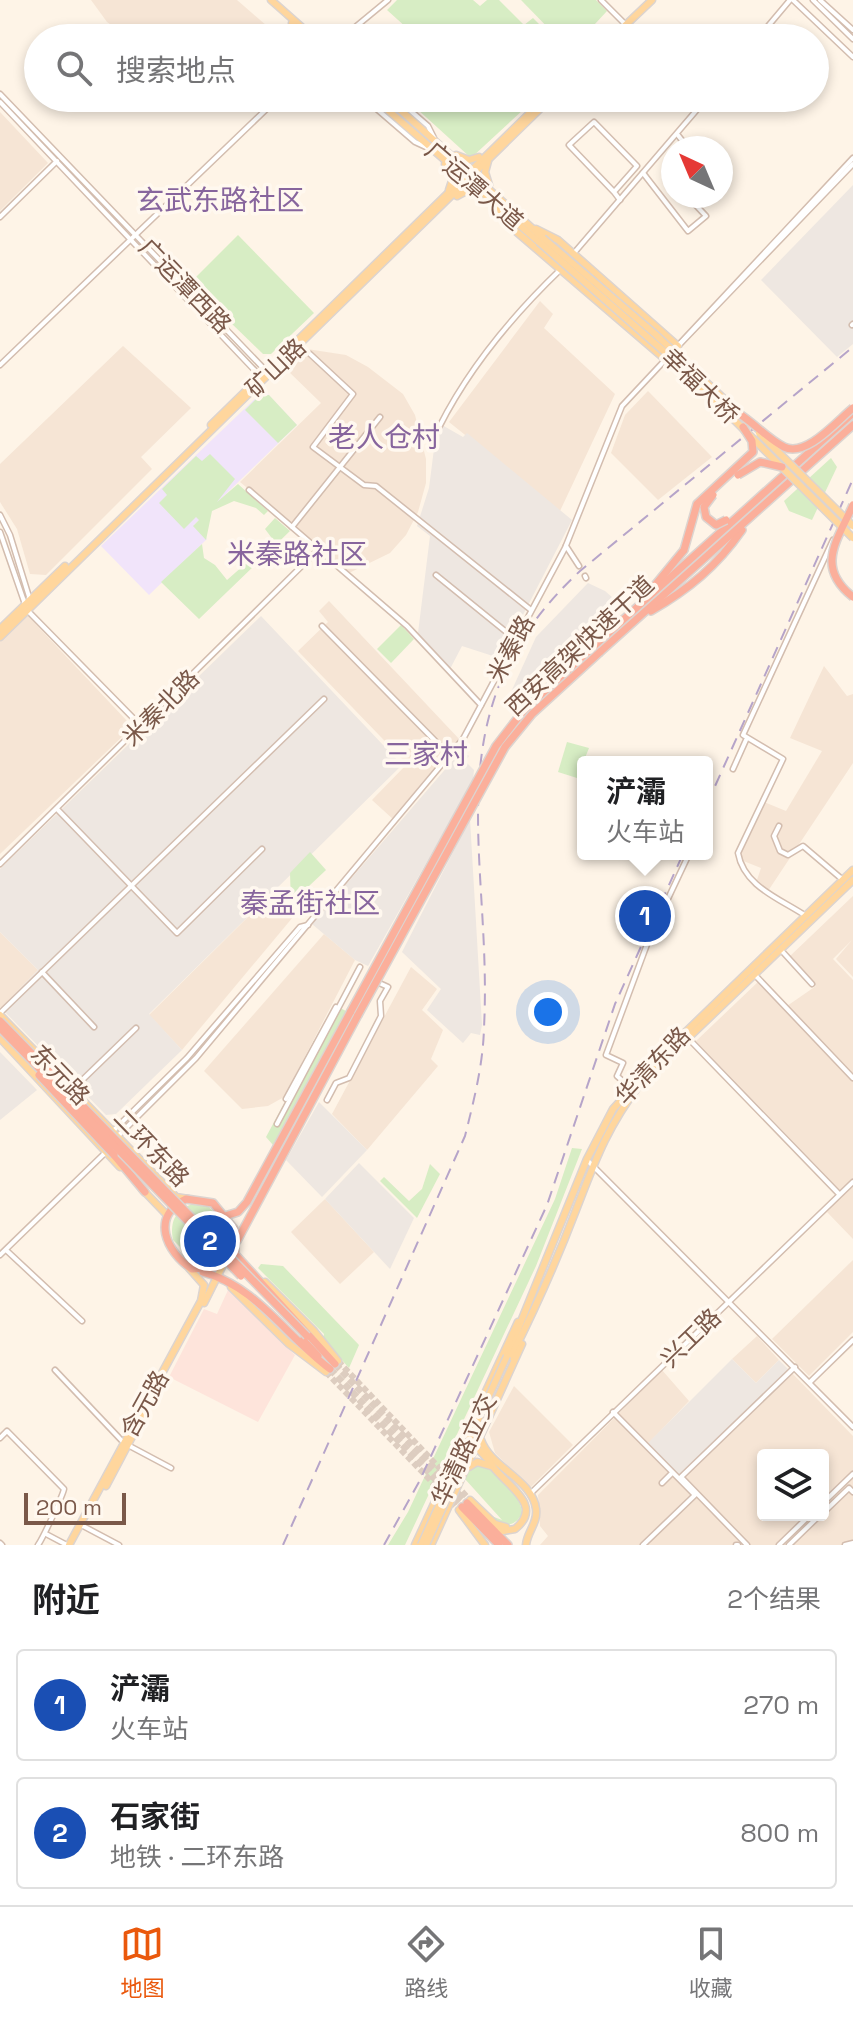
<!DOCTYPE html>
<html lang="zh">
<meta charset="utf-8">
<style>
body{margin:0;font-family:"Space Grotesk","Noto Sans SC",sans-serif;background:#f2f2f2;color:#202124}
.controls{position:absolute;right:24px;bottom:24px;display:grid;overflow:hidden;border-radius:8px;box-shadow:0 4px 12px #0003}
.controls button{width:72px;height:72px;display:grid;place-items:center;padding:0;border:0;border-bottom:2px solid #e0e0e0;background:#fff;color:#202124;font:40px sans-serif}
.compass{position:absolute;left:661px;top:136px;width:72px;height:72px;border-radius:50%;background:#fff;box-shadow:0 4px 12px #0003;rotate:316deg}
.scale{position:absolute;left:24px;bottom:20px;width:102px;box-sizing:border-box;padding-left:8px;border:4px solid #7a5849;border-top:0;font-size:22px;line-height:28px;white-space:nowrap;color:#7a5849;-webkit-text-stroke:6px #fff8ef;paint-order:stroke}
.you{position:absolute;left:548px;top:1012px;width:28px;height:28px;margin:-20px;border:6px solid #fff;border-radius:50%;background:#1a73e8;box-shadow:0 0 0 12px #1a73e833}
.badge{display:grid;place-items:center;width:52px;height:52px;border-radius:50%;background:#ea580c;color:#fff;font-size:26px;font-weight:700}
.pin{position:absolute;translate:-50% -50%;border:4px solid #fff;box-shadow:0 2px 8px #0006}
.popup{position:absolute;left:577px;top:756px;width:136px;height:104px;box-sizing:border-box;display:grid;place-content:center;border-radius:8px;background:#fff;filter:drop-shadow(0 2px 6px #0005);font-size:26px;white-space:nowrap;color:#757577}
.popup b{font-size:30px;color:#202124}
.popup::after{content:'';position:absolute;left:50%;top:100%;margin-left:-16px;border:16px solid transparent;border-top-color:#fff}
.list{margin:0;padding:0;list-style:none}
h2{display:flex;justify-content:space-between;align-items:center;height:104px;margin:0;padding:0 32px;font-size:34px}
h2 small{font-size:26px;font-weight:400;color:#757577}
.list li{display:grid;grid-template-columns:52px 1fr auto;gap:24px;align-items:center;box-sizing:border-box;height:112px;margin:0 16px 16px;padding:0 16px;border:2px solid #e0e0e0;border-radius:8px}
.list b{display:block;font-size:30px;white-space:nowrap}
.list p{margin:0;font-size:26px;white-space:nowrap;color:#757577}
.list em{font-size:26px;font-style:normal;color:#757577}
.icon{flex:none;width:44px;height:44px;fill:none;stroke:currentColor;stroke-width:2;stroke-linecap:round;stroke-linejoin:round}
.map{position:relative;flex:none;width:853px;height:1545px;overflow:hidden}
.search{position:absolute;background:#fff;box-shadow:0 4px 12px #0003;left:24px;right:24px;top:24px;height:88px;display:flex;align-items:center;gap:20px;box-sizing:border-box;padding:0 28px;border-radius:44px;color:#757577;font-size:30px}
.sheet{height:360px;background:#fff}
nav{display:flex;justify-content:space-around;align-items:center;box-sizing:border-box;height:112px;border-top:2px solid #e0e0e0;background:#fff;font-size:22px;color:#757577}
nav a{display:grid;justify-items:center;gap:4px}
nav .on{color:#ea580c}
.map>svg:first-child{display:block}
.residential{fill:#f6e5d5;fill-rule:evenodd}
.commercial{fill:#fee4db}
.industrial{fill:#eee7e1}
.education{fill:#f1e4fa}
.green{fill:#d7edc4}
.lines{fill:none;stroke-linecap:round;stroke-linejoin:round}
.major-tunnel{stroke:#ddcdc0;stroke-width:6;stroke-dasharray:6 3;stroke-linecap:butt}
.highway-tunnel{stroke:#ddcdc0;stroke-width:7;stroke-dasharray:7 3.5;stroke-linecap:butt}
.minor-casing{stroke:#d3bdaf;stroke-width:7}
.major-casing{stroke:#dcd4d0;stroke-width:9}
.highway-casing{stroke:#dcd4d0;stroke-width:10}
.minor{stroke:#fff;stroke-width:4}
.major{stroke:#ffd69d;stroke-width:6}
.highway{stroke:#fbaf9b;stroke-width:7}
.rail{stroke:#b6a4c9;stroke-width:2;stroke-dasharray:12 8;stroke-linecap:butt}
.major-bridge-casing{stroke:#dcd4d0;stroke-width:9;stroke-linecap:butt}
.highway-bridge-casing{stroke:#dcd4d0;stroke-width:10;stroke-linecap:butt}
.major-bridge{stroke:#ffd69d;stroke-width:6}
.highway-bridge{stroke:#fbaf9b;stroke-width:7}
.labels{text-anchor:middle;stroke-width:7;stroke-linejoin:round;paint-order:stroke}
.street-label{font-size:24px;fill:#7a5849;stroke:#fff8ef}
.quarter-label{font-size:28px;fill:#87659d;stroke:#fff8ef}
</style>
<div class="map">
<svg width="853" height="1545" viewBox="0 0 853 1545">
<rect width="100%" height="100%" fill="#fef4e7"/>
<g class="residential">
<polygon points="91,0 237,0 281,38 130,38 107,22"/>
<polygon points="0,112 48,163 0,211"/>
<polygon points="540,301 553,314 544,328 615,394 560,511 449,422"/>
<polygon points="123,346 191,408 141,457 152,469 46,575 30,574 17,529 0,502 0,464"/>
<polygon points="307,349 346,355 368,367 403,394 415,415 426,459 426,483 418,512 406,535 390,553 349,573 240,482 321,403 286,369"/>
<polygon points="648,391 712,457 658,500 611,453 625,415"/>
<polygon points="329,601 460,740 394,820 372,800 407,764 298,651 328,622 319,611"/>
<polygon points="27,615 128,722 127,732 0,854 0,641"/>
<polygon points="824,666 847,696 853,694 853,763 768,891 756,883 761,868 736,858 764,802 786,811 822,751 790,738"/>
<polygon points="853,896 853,977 836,959 852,940 833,959 853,980 853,1076 787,1006 816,986 789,957"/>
<polygon points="268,897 293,917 182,1050 149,1015"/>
<polygon points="0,932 38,970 1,1008 0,1007"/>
<polygon points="324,934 355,960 284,1097 268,1106 242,1109 204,1071"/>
<polygon points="411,967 437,989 422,1010 443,1030 431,1059 438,1066 367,1150 332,1114"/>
<polygon points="759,981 853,1080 853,1239 827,1212 843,1193 696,1041"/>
<polygon points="325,1199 374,1252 340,1284 291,1232"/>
<polygon points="853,1260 853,1332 809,1376 772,1339"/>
<polygon points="757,1336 779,1360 756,1383 732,1359"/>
<path d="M662,1370l27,31 -42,44 31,32 111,-107 64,66v109h-313l8,-9 -8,-10 -2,-31zM763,1455h60v60h-60z"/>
<polygon points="514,1386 573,1445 530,1488 495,1453 489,1432"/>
</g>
<polygon class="commercial" points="228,1290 295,1355 258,1422 169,1377 204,1309 217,1314"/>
<g class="industrial">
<polygon points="853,185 853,344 837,357 761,280"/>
<polygon points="442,425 463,437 467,433 572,520 508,644 496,657 462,646 450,669 418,633 430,536 417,526 429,488 435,441"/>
<polygon points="588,583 605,591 622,606 522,702 511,692 536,637"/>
<polygon points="261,616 402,765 149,1014 182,1050 116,1114 106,1115 1,1008 38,970 0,932 0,869"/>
<polygon points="461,751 469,756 465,761 474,770 473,780 368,966 355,960 312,924"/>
<polygon points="470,819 482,1025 480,1035 471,1033 463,1043 427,1010 441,989 402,952"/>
<polygon points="0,1052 37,1090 0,1120"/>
<polygon points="319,1102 367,1150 322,1197 286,1160"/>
<polygon points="359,1163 414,1218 390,1269 325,1199"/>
<polygon points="732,1359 756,1383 779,1360 789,1370 678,1478 646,1445"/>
</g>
<polygon class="education" points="264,390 297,425 194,525 207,539 149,595 101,546"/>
<g class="green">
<polygon points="397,0 473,0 480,6 487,0 499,0 524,25 533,18 553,38 418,38 387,10"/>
<polygon points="521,0 596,0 607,11 582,38 558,38"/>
<polygon points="405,98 467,98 476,106 483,98 536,98 471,158"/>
<polygon points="238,235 314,313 271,354 263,354 190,283"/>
<polygon points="260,395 269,395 297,425 278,443 245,410"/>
<polygon points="210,454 235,479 217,502 238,484 268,511 264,515 256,508 234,501 212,511 206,540 193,526 199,520 196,517 184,529 159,503 167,495 162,489 196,456 202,461"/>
<polygon points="831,458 837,467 812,520 789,511 784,501"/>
<polygon points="275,518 290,531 199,619 161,582 202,544 204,558 215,565 227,580 268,544 271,537 265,529"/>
<polygon points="401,625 414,639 391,663 377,649"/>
<polygon points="567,742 589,748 577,778 558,772"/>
<polygon points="310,852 326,870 291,903 290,873"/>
<polygon points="338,1007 346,1011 273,1145 266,1137 313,1050 313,1041 321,1042"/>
<polygon points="572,1148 582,1149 536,1266 405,1545 388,1545 408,1512 555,1199"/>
<polygon points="430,1164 440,1174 417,1218 380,1181 384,1177 409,1201 422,1189"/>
<path d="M196,1203l13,4 22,24 -1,22 -11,10 -22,1 -24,-24c-4,-20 4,-32 23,-37z"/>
<polygon points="261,1264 283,1266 359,1345 349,1368 323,1339 324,1334 258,1268"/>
<path d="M478,1465c18,4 44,30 44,49 -10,17 -23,11 -36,0l16,6 -37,-41 5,-9z"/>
</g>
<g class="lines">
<g class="major-tunnel">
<polyline points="338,1361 448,1477"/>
<polyline points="326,1372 459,1510"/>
<polyline points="456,1485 470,1500"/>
</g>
<g class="highway-tunnel">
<polyline points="335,1364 467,1503"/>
<polyline points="330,1369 462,1507"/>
</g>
<defs>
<g id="minor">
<polyline points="601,0 626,25"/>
<polyline points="793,0 853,57"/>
<polyline points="813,0 853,39"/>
<polyline points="820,0 853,30"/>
<polyline points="342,38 388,0"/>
<polyline points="758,38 790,0"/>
<polyline points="0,94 268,373"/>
<polyline points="364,98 415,142 428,148"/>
<polyline points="396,98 428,126 434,138"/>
<polyline points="691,98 700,106"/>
<polyline points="0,102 260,376"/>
<polyline points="677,134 688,148"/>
<polyline points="643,173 688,231 706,216 691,200 694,196"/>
<polyline points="614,192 637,166 594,122 569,145 614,192 620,200"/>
<polyline points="0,217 57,161"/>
<polyline points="574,253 707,98"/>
<polyline points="852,325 853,324"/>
<polyline points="678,346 853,164"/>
<polyline points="672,352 853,158"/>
<polyline points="310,354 353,394 313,447 364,485 376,486 531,610"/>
<polyline points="0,365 278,98"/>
<path d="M432,442c29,-64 78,-124 129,-173"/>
<polyline points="249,490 407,626 481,705"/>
<polyline points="0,515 10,535 30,600"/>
<polyline points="292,527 380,417"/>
<polyline points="0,532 27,610 142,727"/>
<polyline points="566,546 579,566"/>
<polyline points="436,575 515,639"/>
<polyline points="585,576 586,578"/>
<polyline points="322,626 450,756"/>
<polyline points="733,769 746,740"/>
<polyline points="57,809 177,933 262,849"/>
<polyline points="779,826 774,836 780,851 788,855 803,846 843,880"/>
<polyline points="0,864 318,550"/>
<path d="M806,916c-25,-17 -62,-29 -68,-63l45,-94 -40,-24 90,-195"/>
<polyline points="781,950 812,984"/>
<polyline points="42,972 94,1027"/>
<polyline points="755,975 853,1078"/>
<polyline points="0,1013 324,699"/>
<polyline points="688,1038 839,1194"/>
<polyline points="74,1088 136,1028"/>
<polyline points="624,1094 625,1083 617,1076 623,1063 606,1055 649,939 689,854"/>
<polyline points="286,1099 336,1007"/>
<polyline points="327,1100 336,1083 349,1078 381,1016 380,1001 388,987 377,982"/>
<polyline points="277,1124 360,967"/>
<polyline points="113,1131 187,1058 300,927 308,925"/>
<polyline points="118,1136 196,1058 463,739 565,548 622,406 667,358"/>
<polyline points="587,1160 853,1427"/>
<polyline points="6,1250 82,1321"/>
<polyline points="0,1255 106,1152"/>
<polyline points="55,1370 124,1443 171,1468"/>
<polyline points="810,1382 853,1340"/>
<polyline points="613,1412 695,1495 643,1545"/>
<path d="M0,1438l7,-7 57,58c-1,6 -21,49 -26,56"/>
<polyline points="662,1483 672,1473"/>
<polyline points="531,1493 853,1182"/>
<polyline points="823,1503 853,1474"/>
<polyline points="823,1513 849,1488 853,1492"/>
<polyline points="83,1526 119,1545"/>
<polyline points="46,1534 67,1545"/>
<polyline points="0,1543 2,1545"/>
<polyline points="736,1545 738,1545"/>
<polyline points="747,1545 681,1477 795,1367"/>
<polyline points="779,1545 810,1515"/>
<polyline points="789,1545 820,1515"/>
<polyline points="845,1545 853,1543"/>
</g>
<g id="major">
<polyline points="271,0 314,38"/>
<polyline points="292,23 308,38"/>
<polyline points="612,38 652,0"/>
<polyline points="374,98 539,242"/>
<polyline points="387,98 543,238"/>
<polyline points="456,155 469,160 479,157"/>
<polyline points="488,161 485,172 489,185"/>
<polyline points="445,164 453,178 449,190"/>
<polyline points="457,196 468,190 480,193"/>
<polyline points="498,207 505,222 665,359"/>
<polyline points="536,229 558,240 678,346"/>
<polyline points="211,425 529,114"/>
<polyline points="0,629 65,566"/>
<polyline points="0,637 551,98"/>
<polyline points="0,1015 176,1197 188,1199"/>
<polyline points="0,1038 120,1167"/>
<polyline points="142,1189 167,1215"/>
<polyline points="265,1282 314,1331 338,1361"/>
<polyline points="231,1287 289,1344 326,1372"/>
<polyline points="204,1303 224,1263"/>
<polyline points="507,1356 587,1159 613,1109 664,1053 853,870"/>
<path d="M511,1357c24,-48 46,-97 65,-147 19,-49 31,-83 64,-126l213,-204"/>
<path d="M481,1440c9,27 52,40 55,69 2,14 -9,23 -10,36"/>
<path d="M473,1445c9,7 15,14 21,23 14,18 50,38 21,61l-12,2 -11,-4"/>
<polyline points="469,1467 477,1462 491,1466"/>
<polyline points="106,1486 144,1414"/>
<polyline points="470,1500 495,1524 506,1527"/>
<polyline points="459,1510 485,1545"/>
<polyline points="69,1545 201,1301 204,1285 189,1268"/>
<polyline points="415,1545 518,1322"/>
<polyline points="431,1545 522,1344"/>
</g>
<g id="highway">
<polyline points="647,595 684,550"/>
<path d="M651,611c38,-22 66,-45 91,-81"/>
<polyline points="594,646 853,413"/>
<polyline points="600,652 853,425"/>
<polyline points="114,1155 145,1192"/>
<path d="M186,1199l27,4 21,26 1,22 -18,16 -25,2c-26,-17 -42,-53 -6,-70z"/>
<polyline points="225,1216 238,1212 247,1202 351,1011"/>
<polyline points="237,1241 358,1015"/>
<polyline points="234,1253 335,1364"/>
<path d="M203,1272c53,14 84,65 127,97"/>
<polyline points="303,1340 318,1356"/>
<polyline points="467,1503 508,1545"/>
<polyline points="462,1507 499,1545"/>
</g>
</defs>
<use href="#minor" class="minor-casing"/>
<use href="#major" class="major-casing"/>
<use href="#highway" class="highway-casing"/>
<use href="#minor" class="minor"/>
<use href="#major" class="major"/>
<use href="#highway" class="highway"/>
<g class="rail">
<polyline points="707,804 853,479"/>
<path d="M283,1545l182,-409c9,-36 18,-71 19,-108 9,-175 -55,-317 96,-457l273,-224"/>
<polyline points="384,1545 419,1482 547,1205 615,1004 683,854"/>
</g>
<defs>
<g id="major-bridge">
<polyline points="543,238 655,334 740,414"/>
<polyline points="539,242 676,362 853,538"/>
<polyline points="759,433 853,526"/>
<polyline points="421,1545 507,1356"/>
<polyline points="426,1545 467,1454"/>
</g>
<g id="highway-bridge">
<path d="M738,413c16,10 30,26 46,34 22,11 53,-26 69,-39"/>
<polyline points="738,475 760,462 782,467"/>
<polyline points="713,495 704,507 706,517 716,525 726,520"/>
<path d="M853,505c-16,36 -38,62 0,92"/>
<polyline points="684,550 697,504 753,452 752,441 743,427"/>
<polyline points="351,1011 496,746 523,711 594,646"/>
<polyline points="358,1015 505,747 532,714 600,652"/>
<polyline points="0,1021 307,1336"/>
<polyline points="0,1028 241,1276"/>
<polyline points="39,1075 114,1155"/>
</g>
</defs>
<use href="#major-bridge" class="major-bridge-casing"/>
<use href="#highway-bridge" class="highway-bridge-casing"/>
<use href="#major-bridge" class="major-bridge"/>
<use href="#highway-bridge" class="highway-bridge"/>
</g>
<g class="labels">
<g class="street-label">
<text transform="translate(474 186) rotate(41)" y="8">广运潭大道</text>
<text transform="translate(185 286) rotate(46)" y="8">广运潭西路</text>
<text transform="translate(276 368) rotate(-44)" y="8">矿山路</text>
<text transform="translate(700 386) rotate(44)" y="8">幸福大桥</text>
<text transform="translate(580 646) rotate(-43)" y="8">西安高架快速干道</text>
<text transform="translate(511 649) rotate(-62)" y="8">米秦路</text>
<text transform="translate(161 708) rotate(-45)" y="8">米秦北路</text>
<text transform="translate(653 1066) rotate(-47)" y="8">华清东路</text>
<text transform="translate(60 1075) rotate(46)" y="8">东元路</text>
<text transform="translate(151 1148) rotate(46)" y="8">二环东路</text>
<text transform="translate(691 1338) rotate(-44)" y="8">兴工路</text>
<text transform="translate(145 1404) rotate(-61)" y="8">含元路</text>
<text transform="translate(464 1450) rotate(-65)" y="8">华清路立交</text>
</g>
<g class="quarter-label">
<text x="220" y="210">玄武东路社区</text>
<text x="384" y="447">老人仓村</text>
<text x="297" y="564">米秦路社区</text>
<text x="426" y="764">三家村</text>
<text x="310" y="913">秦孟街社区</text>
</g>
</g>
</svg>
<div class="controls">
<button><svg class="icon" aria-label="layers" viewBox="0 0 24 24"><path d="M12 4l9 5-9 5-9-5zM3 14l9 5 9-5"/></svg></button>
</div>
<svg class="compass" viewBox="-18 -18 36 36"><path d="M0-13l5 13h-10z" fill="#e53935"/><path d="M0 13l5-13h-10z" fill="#757577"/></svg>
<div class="scale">200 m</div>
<div class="you"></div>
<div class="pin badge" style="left:645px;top:916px;background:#1a4fb4">1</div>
<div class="popup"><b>浐灞</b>火车站</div>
<div class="pin badge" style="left:210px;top:1241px;background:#1a4fb4">2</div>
<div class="search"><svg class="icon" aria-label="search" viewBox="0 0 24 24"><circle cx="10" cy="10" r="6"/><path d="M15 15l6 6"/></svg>搜索地点</div>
</div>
<section class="sheet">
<h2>附近<small>2个结果</small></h2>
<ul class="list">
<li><span class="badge" style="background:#1a4fb4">1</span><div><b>浐灞</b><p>火车站</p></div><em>270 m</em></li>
<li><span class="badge" style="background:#1a4fb4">2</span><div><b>石家街</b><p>地铁 · 二环东路</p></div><em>800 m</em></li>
</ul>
</section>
<nav>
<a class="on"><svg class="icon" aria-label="map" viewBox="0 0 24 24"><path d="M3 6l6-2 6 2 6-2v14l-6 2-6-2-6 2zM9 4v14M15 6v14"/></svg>地图</a>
<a><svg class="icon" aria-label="directions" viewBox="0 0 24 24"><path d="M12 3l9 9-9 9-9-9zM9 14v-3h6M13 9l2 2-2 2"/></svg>路线</a>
<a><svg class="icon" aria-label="saved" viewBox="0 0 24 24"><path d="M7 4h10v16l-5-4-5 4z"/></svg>收藏</a>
</nav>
